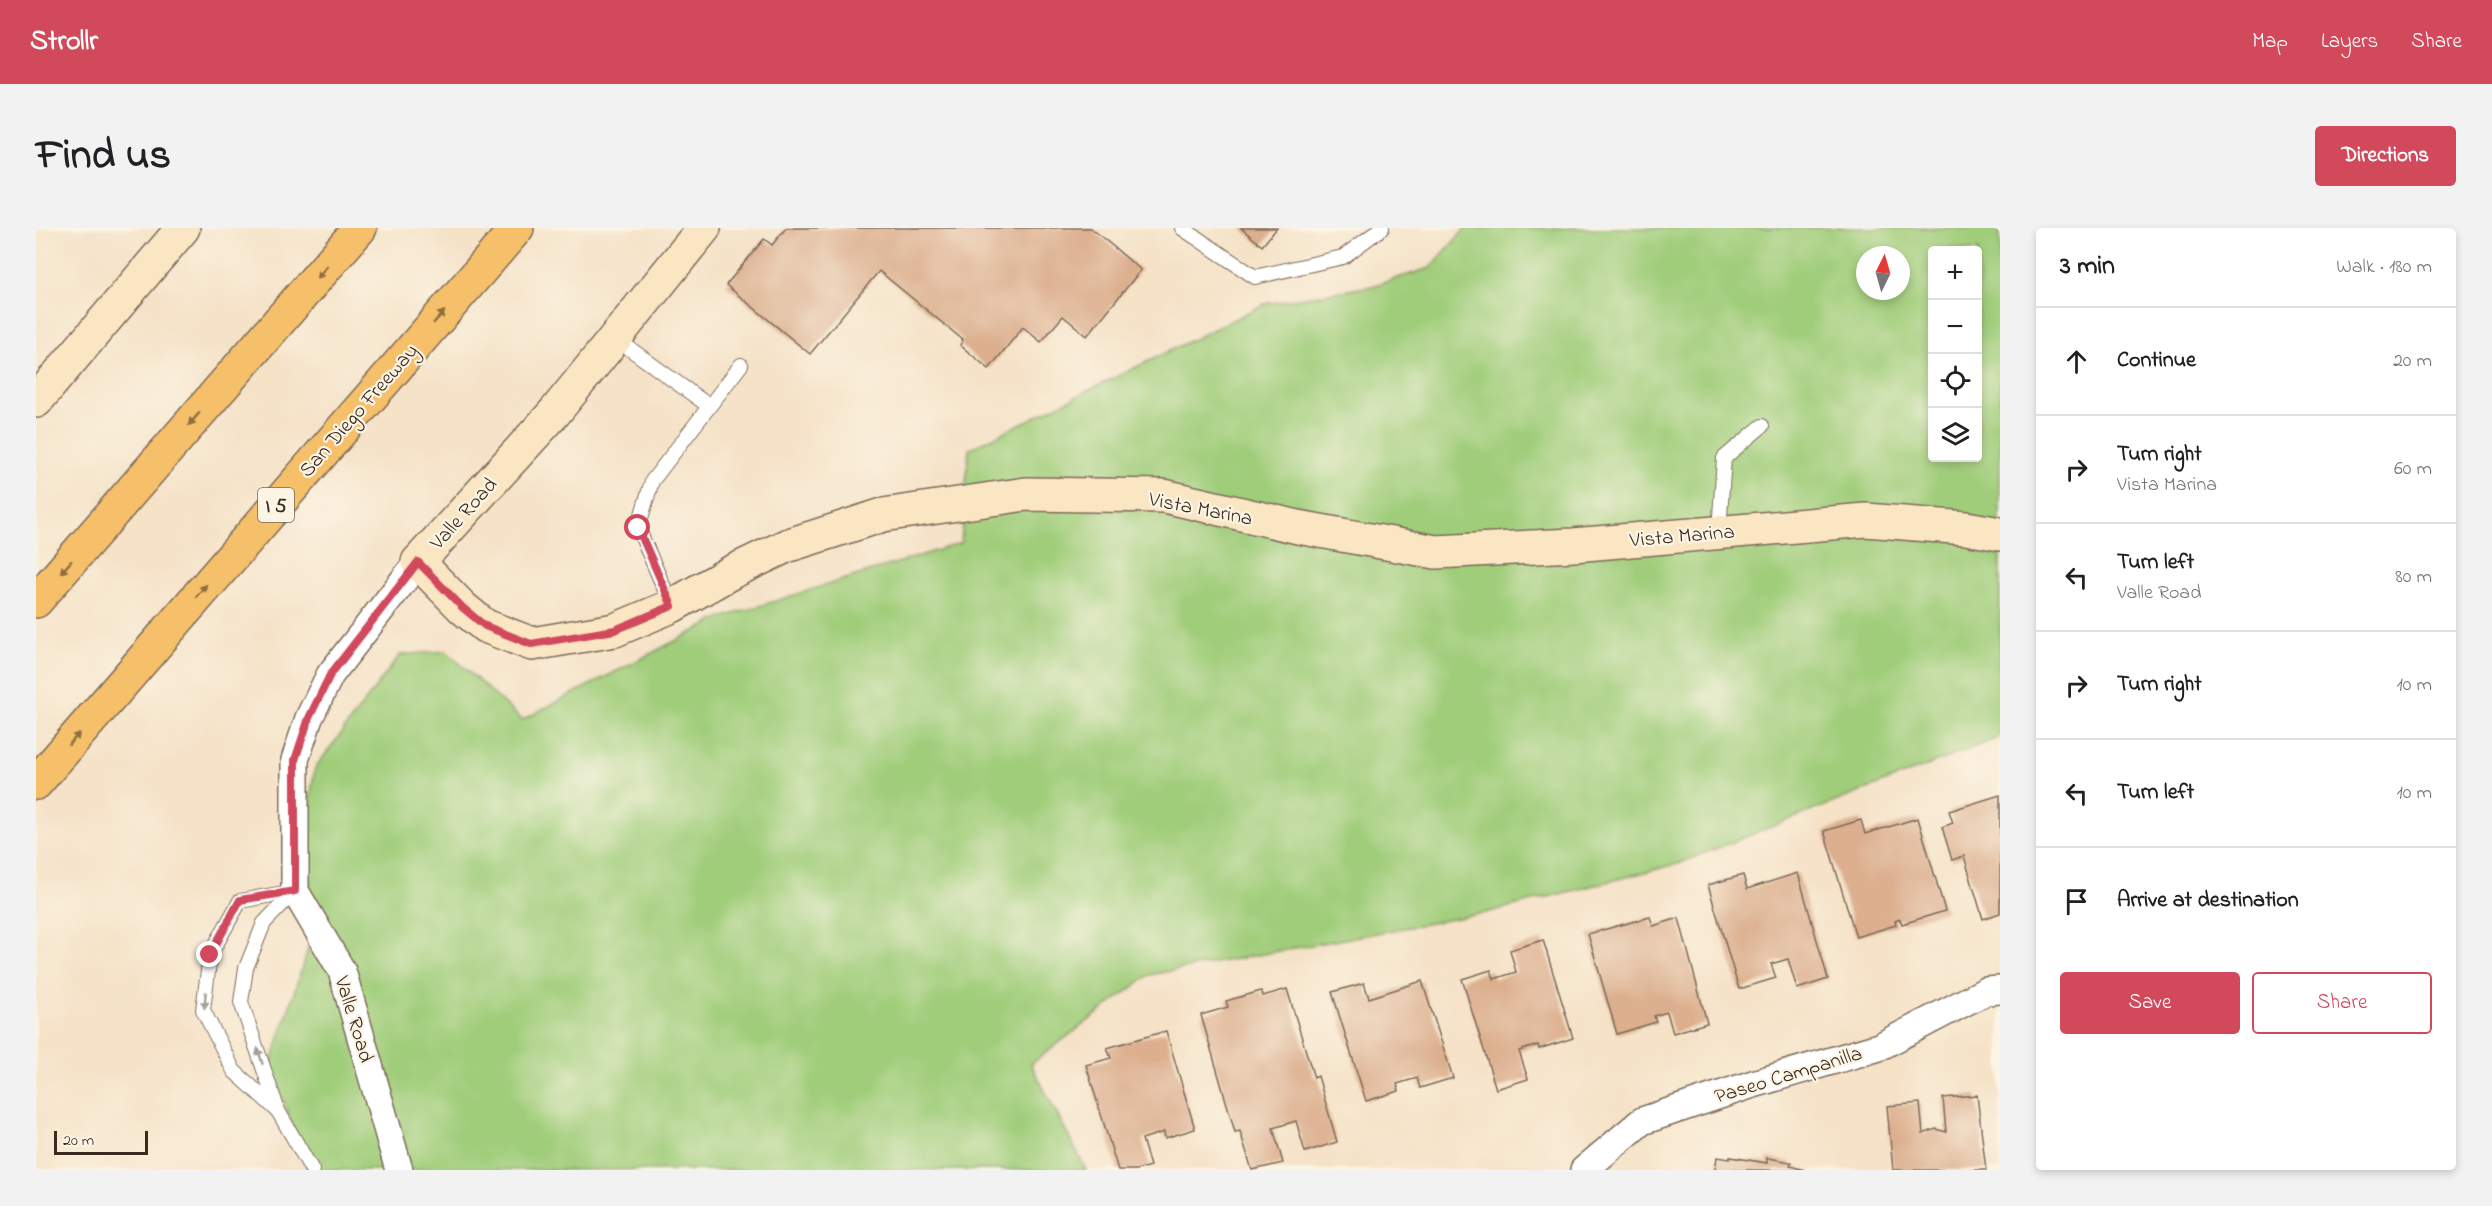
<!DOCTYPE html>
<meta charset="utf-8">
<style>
body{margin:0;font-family:"Indie Flower",sans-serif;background:#f2f2f2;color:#202124}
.controls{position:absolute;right:18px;top:18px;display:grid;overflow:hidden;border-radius:6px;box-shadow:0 3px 9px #0003}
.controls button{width:54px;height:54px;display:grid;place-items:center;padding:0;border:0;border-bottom:2px solid #e0e0e0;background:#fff;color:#202124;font:30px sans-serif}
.compass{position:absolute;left:1820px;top:18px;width:54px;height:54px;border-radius:50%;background:#fff;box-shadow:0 3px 9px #0003;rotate:5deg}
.scale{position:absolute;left:18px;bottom:15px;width:94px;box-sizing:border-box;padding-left:6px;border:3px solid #3b2a1e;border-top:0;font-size:16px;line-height:21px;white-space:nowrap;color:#3b2a1e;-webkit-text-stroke:4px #fcf5e5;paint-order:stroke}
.stop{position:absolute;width:18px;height:18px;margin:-14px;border:4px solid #d1495b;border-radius:50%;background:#fff}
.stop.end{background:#d1495b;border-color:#fff;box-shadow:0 2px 6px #0008}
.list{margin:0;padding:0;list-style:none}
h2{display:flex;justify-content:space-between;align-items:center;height:78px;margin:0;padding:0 24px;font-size:26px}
h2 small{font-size:20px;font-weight:400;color:#757577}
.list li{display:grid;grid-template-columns:39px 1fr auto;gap:18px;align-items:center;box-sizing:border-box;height:108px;padding:0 24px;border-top:2px solid #e0e0e0}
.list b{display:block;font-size:22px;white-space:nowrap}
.list p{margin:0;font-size:20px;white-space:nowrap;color:#757577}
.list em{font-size:20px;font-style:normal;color:#757577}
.actions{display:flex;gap:12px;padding:18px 24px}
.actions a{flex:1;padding:14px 0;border:2px solid #d1495b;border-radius:6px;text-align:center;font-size:21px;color:#d1495b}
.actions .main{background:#d1495b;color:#fff}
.icon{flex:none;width:33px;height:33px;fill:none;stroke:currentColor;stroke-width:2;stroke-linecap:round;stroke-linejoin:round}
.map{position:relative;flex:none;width:1964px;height:942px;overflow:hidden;border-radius:6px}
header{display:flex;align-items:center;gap:36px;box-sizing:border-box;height:84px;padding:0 30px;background:#d1495b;color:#fff}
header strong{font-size:28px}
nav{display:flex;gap:33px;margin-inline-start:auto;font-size:21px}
.intro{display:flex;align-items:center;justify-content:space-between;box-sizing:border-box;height:144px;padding:0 36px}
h1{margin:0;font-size:42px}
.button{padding:15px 27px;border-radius:6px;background:#d1495b;color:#fff;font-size:21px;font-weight:700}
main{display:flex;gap:36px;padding:0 36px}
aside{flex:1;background:#fff;border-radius:6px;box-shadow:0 3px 9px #0003}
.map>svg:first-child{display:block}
.green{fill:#a0cd7a;stroke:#6e7c4c;stroke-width:1.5;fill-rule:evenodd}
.building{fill:#dcaf8e}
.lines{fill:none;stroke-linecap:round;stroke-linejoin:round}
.lane-casing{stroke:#7c6a59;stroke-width:16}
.street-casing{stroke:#7c6a59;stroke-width:30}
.secondary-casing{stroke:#7c6a59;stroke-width:36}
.highway-casing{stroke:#7c6a59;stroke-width:36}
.lane{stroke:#fff;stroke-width:14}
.street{stroke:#fff;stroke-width:27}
.secondary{stroke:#fbe6c4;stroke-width:33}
.highway{stroke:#f6c06b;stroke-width:33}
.oneway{fill:#8f6e41}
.oneway2{fill:#a79f9a}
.route{stroke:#d1495b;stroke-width:8}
.labels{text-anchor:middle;stroke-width:4.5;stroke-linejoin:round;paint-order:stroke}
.shield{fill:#fcf5e5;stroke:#75675a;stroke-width:1.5}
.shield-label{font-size:20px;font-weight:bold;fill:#3b2a1e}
.street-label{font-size:21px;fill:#3b2a1e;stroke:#fcf5e5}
</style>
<header>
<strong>Strollr</strong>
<nav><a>Map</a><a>Layers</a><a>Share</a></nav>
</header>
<div class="intro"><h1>Find us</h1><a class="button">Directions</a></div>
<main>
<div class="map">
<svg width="1964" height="942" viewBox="0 0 1964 942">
<rect width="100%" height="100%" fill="#fcf5e5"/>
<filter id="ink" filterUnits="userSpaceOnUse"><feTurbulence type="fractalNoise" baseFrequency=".0167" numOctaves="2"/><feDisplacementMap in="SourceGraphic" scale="12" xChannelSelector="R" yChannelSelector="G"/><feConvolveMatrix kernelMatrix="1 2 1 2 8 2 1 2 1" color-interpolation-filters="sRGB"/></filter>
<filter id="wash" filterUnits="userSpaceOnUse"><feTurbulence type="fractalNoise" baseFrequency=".008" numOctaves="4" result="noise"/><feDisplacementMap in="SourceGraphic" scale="24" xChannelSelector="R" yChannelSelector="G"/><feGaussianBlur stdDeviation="1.35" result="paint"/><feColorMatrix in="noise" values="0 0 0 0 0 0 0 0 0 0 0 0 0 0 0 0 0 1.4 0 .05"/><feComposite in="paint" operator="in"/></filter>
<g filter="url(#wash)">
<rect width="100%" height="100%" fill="#f5e2c7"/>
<path class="green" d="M1430,0h534v509l-323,127 -192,49 -336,62 -118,89 55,106h-778l-37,-105 38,-119 1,-148 5,-30 85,-113 46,-4 76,69 196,-101 243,-76 8,-94 296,-145 107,-18 58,-18zM1896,22h46v208h-46zM1829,27h36v36h-36z"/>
<g id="blocks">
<g class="building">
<polygon points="750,0 1055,0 1105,42 1051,108 1027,88 1005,114 987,99 953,141 924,117 927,112 843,43 774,126 690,57 728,11 736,17"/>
<polygon points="1205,0 1241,0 1226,18"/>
<polygon points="1964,567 1964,685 1947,691 1928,628 1916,632 1906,599 1917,595 1913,583"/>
<polygon points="1882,590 1909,683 1866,696 1864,691 1859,693 1860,697 1820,709 1788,603 1825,592 1829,606"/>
<polygon points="1762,645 1792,751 1761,761 1752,731 1735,736 1740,750 1703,761 1672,657 1707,647 1711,661"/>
<polygon points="1614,689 1617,698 1643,690 1671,795 1637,805 1631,784 1618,788 1620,794 1581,806 1552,706"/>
<polygon points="1507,712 1537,810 1503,821 1502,817 1483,823 1492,851 1460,861 1426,751 1455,742 1458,751 1480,744 1474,722"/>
<polygon points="1386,753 1417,850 1384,860 1381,850 1361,856 1363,863 1330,873 1296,764 1328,755 1333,770"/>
<polygon points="1251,761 1278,850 1282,848 1301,914 1269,924 1260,893 1237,900 1247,935 1216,942 1204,903 1199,904 1165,787 1192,779 1190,773 1225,763 1227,768"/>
<polygon points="1130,803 1159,901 1129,910 1128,904 1106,911 1114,938 1100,942 1082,942 1050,837 1075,830 1071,820"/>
<polygon points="1941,867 1950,942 1857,942 1851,878 1884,875 1887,906 1900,901 1910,904 1907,870"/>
<polygon points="1681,929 1694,931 1694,929 1731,935 1731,930 1755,934 1754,938 1769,942 1679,942"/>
</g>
</g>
</g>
<g filter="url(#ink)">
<use href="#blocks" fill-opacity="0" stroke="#7c6a59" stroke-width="1.5"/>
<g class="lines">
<defs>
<g id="lane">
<polyline points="1146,0 1219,49 1307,29 1346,0"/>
<polyline points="579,110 673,178"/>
<polyline points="1683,303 1688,230 1726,198"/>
<polyline points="636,378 602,300 616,253 705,137"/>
<polyline points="259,663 228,695 210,740 205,774 242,883 276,942"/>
<polyline points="241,882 198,843 167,782 174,727 204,673 259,663"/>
</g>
<g id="street">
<polyline points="363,942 306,743 259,663 259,532 273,490 294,447 382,334"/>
<polyline points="1548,942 1606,893 1717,856 1843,819 1950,763 1964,762"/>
</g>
<g id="secondary">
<polyline points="668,0 519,184 382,334 427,380 449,398 496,416 579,402 636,378 694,345 750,318 847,287 990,266 1128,268 1262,299 1400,324 1537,317 1830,292 1930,300 1964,306"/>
<polyline points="0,173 147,0"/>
</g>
<g id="highway">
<polyline points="0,373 324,0"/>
<polyline points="0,555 481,0"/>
</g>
</defs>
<use href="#lane" class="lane-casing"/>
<use href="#street" class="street-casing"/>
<use href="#secondary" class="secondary-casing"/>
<use href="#highway" class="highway-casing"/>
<use href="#lane" class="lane"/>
<use href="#street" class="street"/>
<use href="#secondary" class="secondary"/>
<use href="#highway" class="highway"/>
</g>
<defs><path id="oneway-solid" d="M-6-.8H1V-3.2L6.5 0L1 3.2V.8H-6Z" transform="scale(1.5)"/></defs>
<g class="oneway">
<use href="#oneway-solid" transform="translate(286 44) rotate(131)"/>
<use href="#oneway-solid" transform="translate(403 89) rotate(-49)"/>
<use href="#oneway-solid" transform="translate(158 191) rotate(131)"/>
<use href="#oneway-solid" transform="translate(30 339) rotate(131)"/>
<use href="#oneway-solid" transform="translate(165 363) rotate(-49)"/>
<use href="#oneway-solid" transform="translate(38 511) rotate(-49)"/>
</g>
<g class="oneway2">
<use href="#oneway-solid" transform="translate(169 772) rotate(95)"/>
<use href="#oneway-solid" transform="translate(224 828) rotate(-108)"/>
</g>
</g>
<g class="lines" filter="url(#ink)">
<polyline class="route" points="174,727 204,672 259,663 259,532 273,490 294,447 382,334 427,380 449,398 495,416 579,402 636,378 602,300"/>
</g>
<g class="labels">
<rect class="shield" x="222" y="260" width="36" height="34" rx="4.5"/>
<g class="shield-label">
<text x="240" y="284">I 5</text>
</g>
<g class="street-label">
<text transform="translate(322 182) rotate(-49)" y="7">San Diego Freeway</text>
<text transform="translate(1165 280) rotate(11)" y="7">Vista Marina</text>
<text transform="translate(427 285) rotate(-48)" y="7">Valle Road</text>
<text transform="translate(1646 307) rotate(-5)" y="7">Vista Marina</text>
<text transform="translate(319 791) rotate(73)" y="7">Valle Road</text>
<text transform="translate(1752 846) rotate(-17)" y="7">Paseo Campanilla</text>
</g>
</g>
</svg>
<div class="controls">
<button>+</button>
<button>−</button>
<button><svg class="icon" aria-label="locate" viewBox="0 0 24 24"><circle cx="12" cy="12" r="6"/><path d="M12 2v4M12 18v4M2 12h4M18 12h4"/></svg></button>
<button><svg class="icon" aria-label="layers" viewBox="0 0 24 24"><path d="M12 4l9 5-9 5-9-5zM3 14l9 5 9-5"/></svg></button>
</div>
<svg class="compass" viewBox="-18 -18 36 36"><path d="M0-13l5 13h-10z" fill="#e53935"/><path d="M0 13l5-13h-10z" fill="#757577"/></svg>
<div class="scale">20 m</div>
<div class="stop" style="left:602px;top:300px"></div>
<div class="stop end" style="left:174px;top:727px"></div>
</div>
<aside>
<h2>3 min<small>Walk · 180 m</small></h2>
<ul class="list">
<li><svg class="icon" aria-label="ahead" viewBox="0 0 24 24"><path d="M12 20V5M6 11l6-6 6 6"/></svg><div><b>Continue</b></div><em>20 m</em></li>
<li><svg class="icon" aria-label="right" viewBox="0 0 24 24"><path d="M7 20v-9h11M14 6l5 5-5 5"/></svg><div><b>Turn right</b><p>Vista Marina</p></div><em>60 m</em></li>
<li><svg class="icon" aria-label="left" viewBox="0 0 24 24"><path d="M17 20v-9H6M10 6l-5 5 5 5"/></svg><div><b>Turn left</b><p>Valle Road</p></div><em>80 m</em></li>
<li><svg class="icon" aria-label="right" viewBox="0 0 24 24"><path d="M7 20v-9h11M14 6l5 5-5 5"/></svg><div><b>Turn right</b></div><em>10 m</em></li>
<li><svg class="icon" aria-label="left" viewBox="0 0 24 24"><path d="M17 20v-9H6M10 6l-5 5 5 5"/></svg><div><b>Turn left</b></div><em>10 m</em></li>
<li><svg class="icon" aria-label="arrive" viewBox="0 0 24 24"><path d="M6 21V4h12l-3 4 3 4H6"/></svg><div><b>Arrive at destination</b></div></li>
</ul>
<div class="actions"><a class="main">Save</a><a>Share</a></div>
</aside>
</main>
